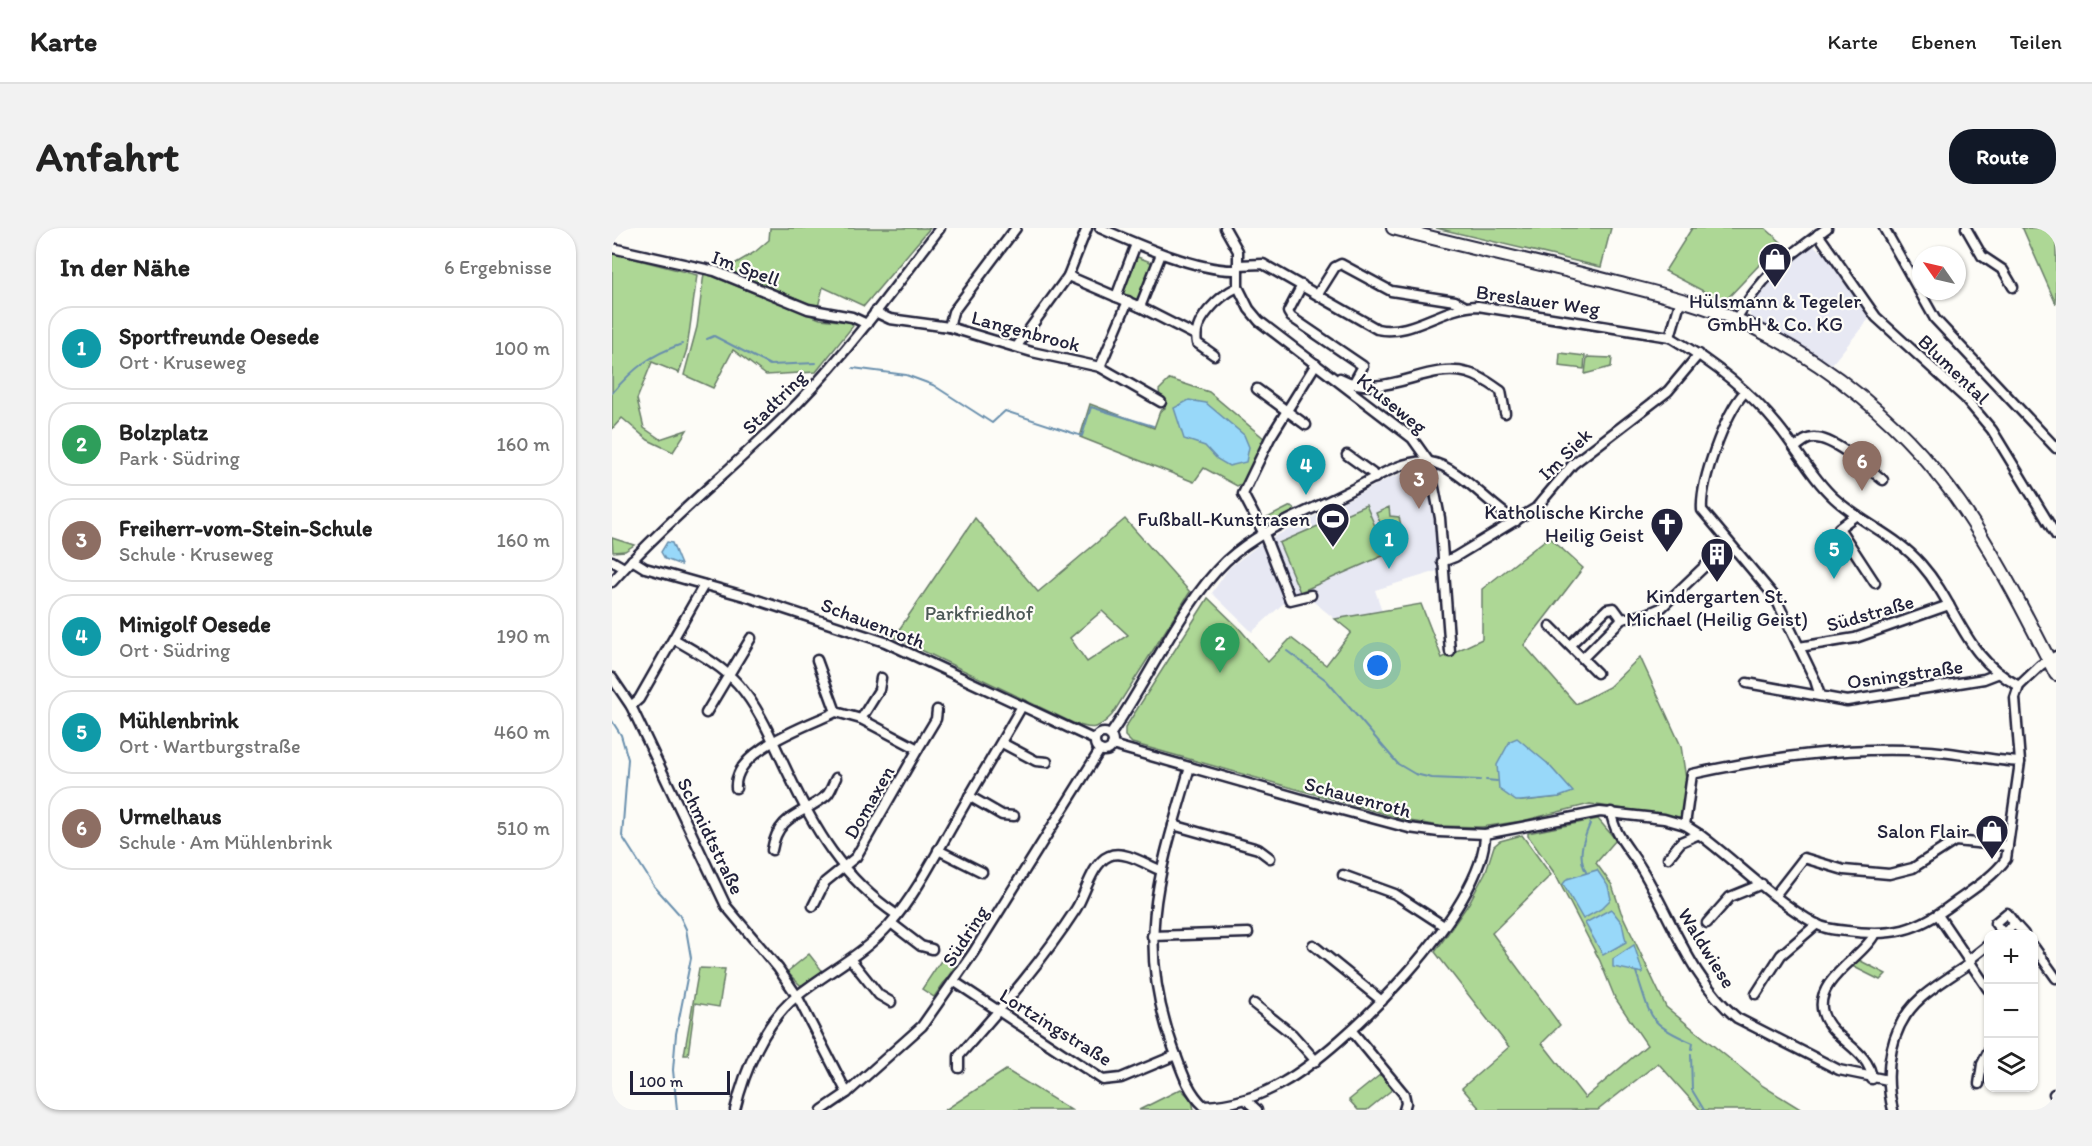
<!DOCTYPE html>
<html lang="de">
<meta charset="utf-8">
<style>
body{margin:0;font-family:Itim,sans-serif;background:#f2f2f2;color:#222}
.controls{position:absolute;right:18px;bottom:18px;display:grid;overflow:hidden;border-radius:12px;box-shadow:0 2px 4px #0004}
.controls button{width:54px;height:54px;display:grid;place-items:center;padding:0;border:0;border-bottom:2px solid #e0e0e0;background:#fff;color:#222;font:30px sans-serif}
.compass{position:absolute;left:1300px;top:18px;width:54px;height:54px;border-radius:50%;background:#fff;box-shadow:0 2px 4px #0004;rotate:304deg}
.scale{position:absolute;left:18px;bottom:15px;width:100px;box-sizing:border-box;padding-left:6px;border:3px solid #22223b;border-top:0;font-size:16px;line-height:21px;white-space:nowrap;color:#22223b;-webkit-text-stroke:4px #fdfcf7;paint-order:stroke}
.you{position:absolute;left:766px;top:438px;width:21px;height:21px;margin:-15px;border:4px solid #fff;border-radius:50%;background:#1a73e8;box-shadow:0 0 0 9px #1a73e833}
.badge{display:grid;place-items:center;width:39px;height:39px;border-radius:50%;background:#111827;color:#fff;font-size:20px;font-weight:700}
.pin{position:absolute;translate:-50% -50px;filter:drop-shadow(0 2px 3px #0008)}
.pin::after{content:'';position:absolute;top:32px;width:21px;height:18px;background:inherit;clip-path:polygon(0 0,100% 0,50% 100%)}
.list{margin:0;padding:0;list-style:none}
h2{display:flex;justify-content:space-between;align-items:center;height:78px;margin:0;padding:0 24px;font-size:26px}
h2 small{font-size:20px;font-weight:400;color:#767676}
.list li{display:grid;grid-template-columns:39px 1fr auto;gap:18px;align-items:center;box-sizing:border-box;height:84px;margin:0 12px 12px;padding:0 12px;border:2px solid #e0e0e0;border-radius:24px}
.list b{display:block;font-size:22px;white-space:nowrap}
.list p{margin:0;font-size:20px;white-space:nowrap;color:#767676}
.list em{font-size:20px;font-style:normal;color:#767676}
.icon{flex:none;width:33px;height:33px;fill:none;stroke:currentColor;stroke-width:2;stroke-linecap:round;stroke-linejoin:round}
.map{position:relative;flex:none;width:1444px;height:882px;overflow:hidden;border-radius:24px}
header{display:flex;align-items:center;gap:36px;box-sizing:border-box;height:84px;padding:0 30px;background:#fff;border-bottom:2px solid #e0e0e0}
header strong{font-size:28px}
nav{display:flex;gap:33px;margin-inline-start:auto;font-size:21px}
.intro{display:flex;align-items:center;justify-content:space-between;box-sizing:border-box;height:144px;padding:0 36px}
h1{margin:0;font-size:42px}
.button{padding:15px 27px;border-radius:24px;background:#111827;color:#fff;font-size:21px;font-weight:700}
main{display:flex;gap:36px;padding:0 36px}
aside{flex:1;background:#fff;border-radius:24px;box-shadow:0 2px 4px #0004}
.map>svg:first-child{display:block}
.built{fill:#e7e8f3}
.green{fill:#add795;stroke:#687c68;stroke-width:1.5;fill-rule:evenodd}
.water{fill:#98d8f9;stroke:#698fad;stroke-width:1.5}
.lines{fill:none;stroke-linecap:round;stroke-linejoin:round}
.stream{stroke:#698fad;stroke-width:2}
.minor-casing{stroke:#22223b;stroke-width:13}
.primary-casing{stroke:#22223b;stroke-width:16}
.minor{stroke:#fdfcf7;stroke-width:8}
.primary{stroke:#fdfcf7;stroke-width:12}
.labels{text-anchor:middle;stroke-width:4.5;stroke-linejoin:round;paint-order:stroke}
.street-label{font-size:20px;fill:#22223b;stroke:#fdfcf7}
.poi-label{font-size:20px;fill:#22223b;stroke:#fdfcf7;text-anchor:end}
.park-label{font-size:20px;fill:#4c5856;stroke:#fdfcf7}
</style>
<header>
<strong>Karte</strong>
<nav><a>Karte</a><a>Ebenen</a><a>Teilen</a></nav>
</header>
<div class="intro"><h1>Anfahrt</h1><a class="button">Route</a></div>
<main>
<aside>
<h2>In der Nähe<small>6 Ergebnisse</small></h2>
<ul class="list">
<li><span class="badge" style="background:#0f9aa8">1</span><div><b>Sportfreunde Oesede</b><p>Ort · Kruseweg</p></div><em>100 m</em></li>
<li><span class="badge" style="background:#2e9e5b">2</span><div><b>Bolzplatz</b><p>Park · Südring</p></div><em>160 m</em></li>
<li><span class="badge" style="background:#8d6e63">3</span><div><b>Freiherr-vom-Stein-Schule</b><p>Schule · Kruseweg</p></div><em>160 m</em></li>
<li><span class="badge" style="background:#0f9aa8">4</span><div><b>Minigolf Oesede</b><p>Ort · Südring</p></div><em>190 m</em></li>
<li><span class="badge" style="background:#0f9aa8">5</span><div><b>Mühlenbrink</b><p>Ort · Wartburgstraße</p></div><em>460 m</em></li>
<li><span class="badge" style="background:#8d6e63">6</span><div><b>Urmelhaus</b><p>Schule · Am Mühlenbrink</p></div><em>510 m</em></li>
</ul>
</aside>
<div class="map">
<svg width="1444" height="882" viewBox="0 0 1444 882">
<rect width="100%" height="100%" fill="#fdfcf7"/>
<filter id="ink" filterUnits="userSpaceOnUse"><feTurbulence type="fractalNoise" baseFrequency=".0167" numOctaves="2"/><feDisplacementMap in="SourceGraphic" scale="12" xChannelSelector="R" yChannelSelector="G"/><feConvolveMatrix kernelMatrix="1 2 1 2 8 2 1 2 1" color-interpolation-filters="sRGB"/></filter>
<g filter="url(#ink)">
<g class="built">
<polygon points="1199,16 1217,29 1260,87 1220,136 1139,90 1137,82 1152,59 1173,37"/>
<polygon points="807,240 814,246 823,282 829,342 763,362 770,383 723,391 698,371 673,374 640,404 600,365 617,340 648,316 778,250"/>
</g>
<g class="green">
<polygon points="158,0 318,0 252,78 211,59 206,79 114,41 143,24 157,12"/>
<polygon points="824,0 999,0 989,39"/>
<polygon points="1080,0 1153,0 1169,14 1112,74 1053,43"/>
<polygon points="1410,0 1444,0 1444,76 1411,1"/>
<polygon points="0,25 85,47 75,121 67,145 40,134 25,171 32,200 48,211 75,202 61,224 36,212 10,190 0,201"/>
<polygon points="523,28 541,35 526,74 508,67"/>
<polygon points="92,45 208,91 239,94 241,98 204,144 154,147 121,122 101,160 72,147 85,99"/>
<polygon points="948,125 973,128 972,141 947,138"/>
<polygon points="975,129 1000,130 999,139 973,146"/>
<polygon points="558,151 597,164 654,212 634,254 625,258 592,240 582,254 468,209 478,176 542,200 548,183 553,180 553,171 548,169 547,162"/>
<polygon points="754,277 775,326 688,364 667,315"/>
<polygon points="679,278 684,282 653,298 649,293"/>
<polygon points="777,279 778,288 787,289 791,306 777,315 764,285"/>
<path d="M363,290l63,74 87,-73 65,73 -78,123c-14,15 -20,15 -39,8l-179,-86zM490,383l26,24 -41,27 -17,-24z"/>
<path d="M937,309l34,31 -59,77 52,59 33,-17 31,-30 41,89 5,33 -2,35 -4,3 -90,-13 -68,17 -40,6 -43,-1 -29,-5 -278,-78 -7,-7v-8l83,-130 30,29 30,35 23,-24 35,27 25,-33 -16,-13 86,-15 21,54 40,-19v-50zM935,535l25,29 -13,5 -38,4z"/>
<polygon points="0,310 22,317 13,323 1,324"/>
<polygon points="986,591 1004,612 984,635 1000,657 1009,684 1054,779 1151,858 1190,882 1088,882 1046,835 986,882 869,882 850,860 897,819 823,724 857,675 874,643 882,618 888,613 910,607 939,647 880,705 948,797 930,815 973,870 1035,817 1003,770 988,733 943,646 916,608 916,605"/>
<polygon points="197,726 212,745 195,757 188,757 175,744"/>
<polygon points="332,728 344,737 322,769 310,761"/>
<polygon points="1243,730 1274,746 1268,752 1236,736"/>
<polygon points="87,740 113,741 107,779 83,775 76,827 72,827"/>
<polygon points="394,842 459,882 333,882"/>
<polygon points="769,846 781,861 755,882 746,882 737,872"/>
<polygon points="569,861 580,872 582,882 527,882"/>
</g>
<g class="water">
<polygon points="577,172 594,175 632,207 637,219 634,234 617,238 605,231 593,218 572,211 562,180"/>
<polygon points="55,314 60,315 69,337 53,331 49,324"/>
<polygon points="905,510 935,535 961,564 947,569 909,573 904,573 887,561 885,537 898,513"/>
<polygon points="985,642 996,658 999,671 989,681 971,691 951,656 955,651"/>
<polygon points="999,681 1010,695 1014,714 991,727 973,695"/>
<polygon points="1022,717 1031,745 1001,739 1001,731"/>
</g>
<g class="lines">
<g class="stream">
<polyline points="95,111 102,108 158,137 204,135"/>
<polyline points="241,140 294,147 321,157 380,195 393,183 470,208 479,179 541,198"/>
<path d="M0,165c22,-25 38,-38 70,-49"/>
<polyline points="675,423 714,452 786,536 803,546 820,550 868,552"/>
<polyline points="0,493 9,507 16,531 10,608 42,658 67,686 74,701 79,730 64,806 61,842 65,882"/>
<polyline points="874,552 885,553"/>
<path d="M974,644c-9,-17 -3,-31 4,-48"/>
<path d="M1024,744c16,46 10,51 57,71l-1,6"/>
<polyline points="1079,826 1080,862 1092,882"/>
</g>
<defs>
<g id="minor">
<path d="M488,0c36,16 99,44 138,42"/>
<polyline points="613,0 626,23 626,59 637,81 647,93 800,210 817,234 828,290 838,424"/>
<polyline points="1272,0 1323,91 1444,220"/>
<polyline points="1354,0 1370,28 1391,42 1401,59"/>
<polyline points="1206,6 1264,89 1353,170 1380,202 1444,307"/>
<polyline points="0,20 103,43 196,81 240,89 255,96"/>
<path d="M626,37l25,-1 114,65c35,8 66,-23 101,-23l192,31 11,-38"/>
<polyline points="456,48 528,79 583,107"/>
<polyline points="690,57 676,84 679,89 751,138 741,156"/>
<polyline points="706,66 723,39 729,36 779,63 843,73 852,78"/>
<polyline points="504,69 524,16"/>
<polyline points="528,79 549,26"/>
<polyline points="263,84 278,91 337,99 420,124 488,139 549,174"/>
<path d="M1124,91c28,-46 49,-60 91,-91"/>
<polyline points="337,99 341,84 404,0"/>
<path d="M1058,109c39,23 79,53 108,89 19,23 34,52 56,72 27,25 63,38 87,66 38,43 41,92 98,122"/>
<polyline points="405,118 456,48 475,0"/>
<path d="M602,127l-17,-12c-5,-22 22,-47 41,-56"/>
<polyline points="488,139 516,73"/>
<path d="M728,150c46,24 85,-17 128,-5 12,3 23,11 33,18l4,22"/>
<polyline points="645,161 694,197"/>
<path d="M1132,165c-19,21 -44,89 -42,117l73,87 40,83 5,16"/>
<path d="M1183,220c6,-5 12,-11 20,-10 19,0 53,30 68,42"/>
<polyline points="735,227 760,245 763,250"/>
<polyline points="1243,288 1227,300 1263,355"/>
<polyline points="20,332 33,340 136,369 273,414 483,512"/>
<polyline points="0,333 12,340"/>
<polyline points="830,334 843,329 924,280 961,236 1056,163 1087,126"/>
<path d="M0,354c58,-65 127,-118 187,-180 52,-54 96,-115 141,-174"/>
<polyline points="699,367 678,372 652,306 631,266 658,210 704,136"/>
<polyline points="938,398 985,445"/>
<path d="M62,411c22,13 47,26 64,45 22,25 35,58 49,87 28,59 55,107 110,144"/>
<polyline points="958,417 995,381 1002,380 1010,391"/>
<polyline points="1187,419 1243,410 1337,377"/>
<polyline points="971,430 1010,391 1035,386 1049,380 1117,315"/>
<polyline points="205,432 224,484"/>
<polyline points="0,450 19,478 114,678 166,740 185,768 235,865"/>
<polyline points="1135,455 1235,473 1372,451 1385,446"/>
<polyline points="19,478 27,471 92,357"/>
<polyline points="94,485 139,410"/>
<polyline points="249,491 267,462 269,450"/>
<circle cx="492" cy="514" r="9"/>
<path d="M498,507c37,-52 71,-131 116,-174 34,-32 82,-49 123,-70 23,-11 54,-33 81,-29 28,4 60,44 86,59"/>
<polyline points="390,515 424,533 435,534"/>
<path d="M500,517l211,60 86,23 30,4 46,2 115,-22 64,7 21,6 14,9c39,29 74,66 117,90 9,5 20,6 31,7 45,6 70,0 107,-28 18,-13 39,-26 52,-44l14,-97 -5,-64 4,-12 22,-21 15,-9"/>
<polyline points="306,521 324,491 325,482"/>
<path d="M578,539c-30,103 -56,173 -17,280 8,21 14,44 31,59 28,-1 54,-9 78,-23 63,-35 203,-175 203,-249"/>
<path d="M124,560c-3,-38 71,-62 100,-76l25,7 57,30 -62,108 -31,25 -12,24"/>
<polyline points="357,568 390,587 402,588"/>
<path d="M999,584c3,23 18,36 30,56 31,50 49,111 96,150l102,52 49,10"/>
<polyline points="561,597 646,621 658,630"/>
<path d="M1073,597l7,-51c79,-17 156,-28 237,-23 30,2 60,9 91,11"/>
<path d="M160,622c6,-37 32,-35 55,-55 4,-4 6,-12 9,-17"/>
<polyline points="326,622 370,644"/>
<polyline points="1056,630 1069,614 1087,606"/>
<polyline points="731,647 783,666 832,698"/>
<polyline points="1164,666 1192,630 1232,642 1277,646 1301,640 1343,613 1396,618"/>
<polyline points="1326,687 1376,761"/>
<polyline points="279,695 309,718 320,721"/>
<polyline points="1095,695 1118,669 1150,656"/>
<polyline points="1390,706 1403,696 1412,706"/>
<polyline points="1392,706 1383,695 1395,685 1403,696"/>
<polyline points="540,708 636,705"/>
<polyline points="701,717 770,773"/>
<polyline points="1422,719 1444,750"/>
<polyline points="239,732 267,767 279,774"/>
<polyline points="1357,732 1376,717"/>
<polyline points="343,754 491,852 509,850 564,827"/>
<polyline points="1144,766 1169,727 1205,696"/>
<polyline points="642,776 680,806 704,833"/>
<polyline points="740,803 792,866 794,875 792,882"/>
<path d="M347,840v-12c42,-48 82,-93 117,-147 9,-14 16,-46 33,-53 14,-7 38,9 51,14"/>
<path d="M1260,851c-2,-30 -41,-39 -49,-66 -10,-32 41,-57 51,-78"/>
<polyline points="1367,856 1370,836 1376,824"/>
<polyline points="1442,866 1444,868"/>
<polyline points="634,872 645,882"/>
<path d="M123,882c9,-38 30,-89 62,-114 31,-25 66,-41 93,-72 27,-31 47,-72 68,-108 21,-37 43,-73 64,-110"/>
<polyline points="210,882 235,865 310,798 361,725 488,522"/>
<path d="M1281,882c-10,-38 -3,-85 28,-112 15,-13 33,-24 50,-35"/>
</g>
<path id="primary" d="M781,0c73,19 147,35 220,54 35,9 71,17 105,30 103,40 196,118 255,211 31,48 57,100 83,151"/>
</defs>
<use href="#minor" class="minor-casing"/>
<use href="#primary" class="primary-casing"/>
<use href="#minor" class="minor"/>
<use href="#primary" class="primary"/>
</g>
</g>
<defs>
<symbol id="shop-pin" viewBox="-11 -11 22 30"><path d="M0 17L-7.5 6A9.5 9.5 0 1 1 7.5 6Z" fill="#22223b" stroke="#fdfcf7"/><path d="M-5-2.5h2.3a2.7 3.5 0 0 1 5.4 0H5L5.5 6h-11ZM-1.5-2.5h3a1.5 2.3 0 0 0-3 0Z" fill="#fff"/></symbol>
<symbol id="stadium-pin" viewBox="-11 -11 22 30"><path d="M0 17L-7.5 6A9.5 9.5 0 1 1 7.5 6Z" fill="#22223b" stroke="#fdfcf7"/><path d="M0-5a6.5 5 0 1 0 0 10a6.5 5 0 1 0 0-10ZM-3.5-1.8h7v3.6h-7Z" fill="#fff"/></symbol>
<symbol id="church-pin" viewBox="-11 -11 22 30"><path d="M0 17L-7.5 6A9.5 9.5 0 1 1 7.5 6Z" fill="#22223b" stroke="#fdfcf7"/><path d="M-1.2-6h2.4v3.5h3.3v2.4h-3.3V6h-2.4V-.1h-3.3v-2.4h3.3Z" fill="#fff"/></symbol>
<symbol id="building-pin" viewBox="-11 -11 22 30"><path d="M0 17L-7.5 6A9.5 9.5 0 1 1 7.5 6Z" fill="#22223b" stroke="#fdfcf7"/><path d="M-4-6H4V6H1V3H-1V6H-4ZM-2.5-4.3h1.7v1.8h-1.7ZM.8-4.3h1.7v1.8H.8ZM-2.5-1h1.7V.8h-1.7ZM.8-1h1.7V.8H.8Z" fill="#fff"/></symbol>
</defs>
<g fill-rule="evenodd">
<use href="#shop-pin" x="1144" y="12" width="38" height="52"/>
<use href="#stadium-pin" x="702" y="272" width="38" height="52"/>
<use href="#church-pin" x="1036" y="277" width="38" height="52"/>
<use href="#building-pin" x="1086" y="307" width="38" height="52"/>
<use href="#shop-pin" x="1361" y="584" width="38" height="52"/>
</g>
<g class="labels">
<g class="street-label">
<text transform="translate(134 40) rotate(20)" y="7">Im Spell</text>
<text transform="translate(926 72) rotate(8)" y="7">Breslauer Weg</text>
<text transform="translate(414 103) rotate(15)" y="7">Langenbrook</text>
<text transform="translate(1342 141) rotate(44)" y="7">Blumental</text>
<text transform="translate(162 174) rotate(-45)" y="7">Stadtring</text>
<text transform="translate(780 175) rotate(39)" y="7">Kruseweg</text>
<text transform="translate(953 226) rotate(-44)" y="7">Im Siek</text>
<text transform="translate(1258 385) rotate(-16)" y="7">Südstraße</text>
<text transform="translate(261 395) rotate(21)" y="7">Schauenroth</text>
<text transform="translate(1293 446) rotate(-8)" y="7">Osningstraße</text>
<text transform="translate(746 569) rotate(15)" y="7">Schauenroth</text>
<text transform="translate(257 574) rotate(-60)" y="7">Domaxen</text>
<text transform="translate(99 608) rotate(64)" y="7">Schmidtstraße</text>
<text transform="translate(353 708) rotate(-57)" y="7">Südring</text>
<text transform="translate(1095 720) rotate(58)" y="7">Waldwiese</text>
<text transform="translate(444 799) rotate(32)" y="7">Lortzingstraße</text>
</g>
<g class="poi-label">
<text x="1163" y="80" text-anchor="middle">Hülsmann &amp; Tegeler<tspan x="1163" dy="23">GmbH &amp; Co. KG</tspan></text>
<text x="1032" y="291">Katholische Kirche<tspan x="1032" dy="23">Heilig Geist</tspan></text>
<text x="698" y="298">Fußball-Kunstrasen</text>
<text x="1105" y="375" text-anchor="middle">Kindergarten St.<tspan x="1105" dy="23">Michael (Heilig Geist)</tspan></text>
<text x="1357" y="610">Salon Flair</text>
</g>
<g class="park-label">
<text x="367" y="392">Parkfriedhof</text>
</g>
</g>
</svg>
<div class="controls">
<button>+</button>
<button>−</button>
<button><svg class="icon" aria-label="layers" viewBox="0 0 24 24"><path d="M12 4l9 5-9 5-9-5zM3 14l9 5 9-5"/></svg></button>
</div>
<svg class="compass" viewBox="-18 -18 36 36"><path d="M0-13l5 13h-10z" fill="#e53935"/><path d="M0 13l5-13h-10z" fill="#767676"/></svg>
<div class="scale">100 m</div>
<div class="you"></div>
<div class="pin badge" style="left:777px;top:341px;background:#0f9aa8">1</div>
<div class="pin badge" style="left:608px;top:445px;background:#2e9e5b">2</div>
<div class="pin badge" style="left:807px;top:281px;background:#8d6e63">3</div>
<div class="pin badge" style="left:694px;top:267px;background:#0f9aa8">4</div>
<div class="pin badge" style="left:1222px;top:351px;background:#0f9aa8">5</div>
<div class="pin badge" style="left:1250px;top:263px;background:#8d6e63">6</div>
</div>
</main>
